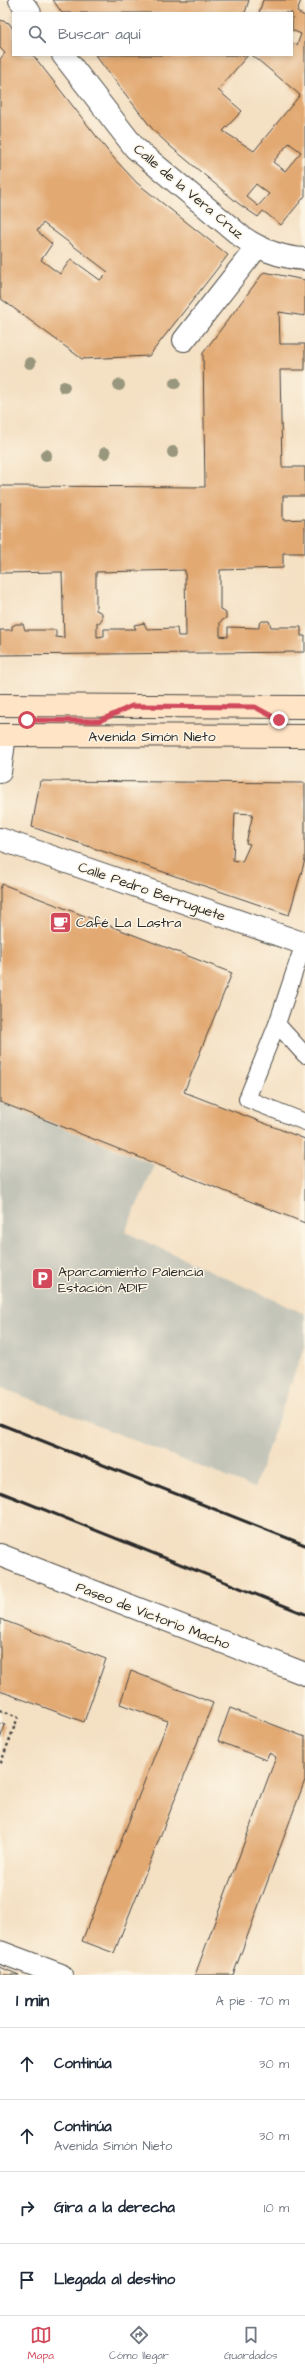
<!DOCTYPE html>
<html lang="es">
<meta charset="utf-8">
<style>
body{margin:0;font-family:"Architects Daughter",sans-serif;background:#f2f2f3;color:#1f2937}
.stop{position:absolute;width:12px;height:12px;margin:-9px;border:3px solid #d1495b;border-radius:50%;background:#fff}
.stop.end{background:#d1495b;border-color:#fff;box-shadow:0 1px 4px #0008}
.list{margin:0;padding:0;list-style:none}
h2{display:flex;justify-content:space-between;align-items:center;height:52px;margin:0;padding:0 16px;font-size:17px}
h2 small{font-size:13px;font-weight:400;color:#747a83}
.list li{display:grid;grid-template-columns:26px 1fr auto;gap:12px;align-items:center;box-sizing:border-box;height:72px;padding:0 16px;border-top:1px solid #e0e1e3}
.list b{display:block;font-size:15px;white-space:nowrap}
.list p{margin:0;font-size:13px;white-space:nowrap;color:#747a83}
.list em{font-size:13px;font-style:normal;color:#747a83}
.icon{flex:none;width:22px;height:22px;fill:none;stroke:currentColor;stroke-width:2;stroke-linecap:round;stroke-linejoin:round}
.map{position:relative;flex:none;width:305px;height:1975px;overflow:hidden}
.search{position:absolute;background:#fff;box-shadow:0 2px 6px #0003;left:12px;right:12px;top:12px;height:44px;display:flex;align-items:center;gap:10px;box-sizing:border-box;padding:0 14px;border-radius:0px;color:#747a83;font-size:15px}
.sheet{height:340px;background:#fff}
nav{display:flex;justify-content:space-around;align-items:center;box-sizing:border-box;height:56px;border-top:1px solid #e0e1e3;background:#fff;font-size:11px;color:#747a83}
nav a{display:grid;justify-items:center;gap:2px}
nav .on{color:#d1495b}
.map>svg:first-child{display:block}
.industrial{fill:#c4c5b9}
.building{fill:#e2a972;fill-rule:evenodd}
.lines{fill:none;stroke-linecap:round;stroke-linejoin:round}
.service-casing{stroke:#494642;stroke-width:18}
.pedestrian-casing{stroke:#494642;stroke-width:24}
.minor-casing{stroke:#494642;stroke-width:24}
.secondary-casing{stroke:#494642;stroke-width:24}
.path{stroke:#494642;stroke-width:2.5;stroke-dasharray:3 3;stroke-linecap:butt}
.service{stroke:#fff;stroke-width:16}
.pedestrian{stroke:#fff;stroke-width:22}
.minor{stroke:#fff;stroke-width:22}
.secondary{stroke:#ffe4c6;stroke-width:22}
.rail{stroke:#2b2b2b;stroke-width:3}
.tree{fill:#98977d}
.route{stroke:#d1495b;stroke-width:5}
.labels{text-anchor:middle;stroke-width:3;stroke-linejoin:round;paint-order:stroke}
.street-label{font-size:14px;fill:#2b2b2b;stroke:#fcf5e5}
.poi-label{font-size:14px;fill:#2b2b2b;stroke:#fcf5e5;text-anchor:start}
</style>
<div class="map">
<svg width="305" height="1975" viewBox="0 0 305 1975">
<rect width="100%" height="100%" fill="#fcf5e5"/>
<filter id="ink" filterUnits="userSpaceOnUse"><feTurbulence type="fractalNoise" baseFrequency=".025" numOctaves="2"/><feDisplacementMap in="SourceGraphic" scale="8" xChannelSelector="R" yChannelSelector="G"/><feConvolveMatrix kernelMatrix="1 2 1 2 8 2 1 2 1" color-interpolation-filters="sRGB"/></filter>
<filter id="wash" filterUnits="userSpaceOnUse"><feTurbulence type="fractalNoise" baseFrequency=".012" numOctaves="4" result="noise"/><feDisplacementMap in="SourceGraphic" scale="16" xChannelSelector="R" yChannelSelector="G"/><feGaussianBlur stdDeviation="0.9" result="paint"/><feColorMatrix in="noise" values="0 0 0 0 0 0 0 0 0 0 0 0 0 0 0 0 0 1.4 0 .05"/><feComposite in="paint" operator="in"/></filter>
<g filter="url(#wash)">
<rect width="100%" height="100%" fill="#f4e0c3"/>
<polygon class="industrial" points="0,1102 155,1165 125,1232 305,1314 305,1344 254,1488 0,1387"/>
<g id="blocks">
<g class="building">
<polygon points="53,0 249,0 245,13 62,13"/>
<path d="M263,0h38l-4,12 8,4v180l-24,29 -18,-14 -5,6 -19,-13 -69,-58 -16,-15 -59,-76h153l-30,35 24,21 -19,20 31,20 46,-56 -48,-40h40v-12l5,2 4,-11 -9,-4v-17h-33zM289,143l12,9 -16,19 -12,-9zM256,184l13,10 -11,12 -12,-10z"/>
<path d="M0,20l9,3 4,6v26h20l78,100 26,28 91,72 -79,101 -67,3 -82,-61v-239l5,-6 -5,-5zM43,223l65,49 -8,8 -29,-21 -11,15 -19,-14 11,-16 -15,-13z"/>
<path d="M264,272l41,8v36l-26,-4 1,32h25v26h-25l2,97h23v29h-22v24l22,-1v34h-22v15l-63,2v39l6,4v5l-6,4v14l8,1v-10l31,1v-4l3,-3h7l2,6h30v9h4v16l-305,3v-25h12v-4l4,-2h7l2,6h31v7l8,1 -2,-66 -62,1v-87l205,1 -2,-134zM185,570l1,66h-8l-1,-8 -30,1 -3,-6 -10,2 2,4h-32v7l-7,1v-15l2,1 3,-4v-6l-6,-3v-38z"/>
<path d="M40,781l265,2v77l-16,55 -257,-88zM235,813l18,1 -7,29 4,1 -8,18 -9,-2z"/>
<polygon points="2,884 232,973 184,1092 305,1139 305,1223 0,1102 0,889"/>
<polygon points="0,1619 106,1659 84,1722 0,1691"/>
<polygon points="131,1671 213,1703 114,1953 82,1941 168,1721 120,1704"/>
<polygon points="230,1708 305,1737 305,1780 233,1975 195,1975 276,1757 269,1753 266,1760 218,1741"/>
<polygon points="0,1723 5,1725 0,1739"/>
<polygon points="0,1967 19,1975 0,1975"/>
</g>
</g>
</g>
<g filter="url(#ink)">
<use href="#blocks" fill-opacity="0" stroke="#494642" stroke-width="1"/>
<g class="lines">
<defs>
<g id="service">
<polyline points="304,943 277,1024 247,1099 305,1122"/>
<polyline points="277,1024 305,1055"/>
</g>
<polyline id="pedestrian" points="184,340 257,247"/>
<g id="minor">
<polyline points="20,0 30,13"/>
<path d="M63,55l72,93 107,89c18,12 40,21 63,22"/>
<polyline points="0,772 5,735"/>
<polyline points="0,839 305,944"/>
<polyline points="0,1555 305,1674"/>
<polyline points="0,1952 61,1975"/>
</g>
<g id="secondary">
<polyline points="0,705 305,707"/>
<polyline points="0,735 305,736"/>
</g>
</defs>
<use href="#service" class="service-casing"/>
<use href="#pedestrian" class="pedestrian-casing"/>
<use href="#minor" class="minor-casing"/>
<use href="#secondary" class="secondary-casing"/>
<polyline class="path" points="0,1710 18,1717 0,1765"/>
<use href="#service" class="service"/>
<use href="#pedestrian" class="pedestrian"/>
<use href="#minor" class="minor"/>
<use href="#secondary" class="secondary"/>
<g class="rail">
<polyline points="0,1424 305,1545"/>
<polyline points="0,1492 305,1614"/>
</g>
</g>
<g class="tree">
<circle cx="30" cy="363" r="6"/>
<circle cx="175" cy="383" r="6"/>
<circle cx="119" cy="385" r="6"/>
<circle cx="64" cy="387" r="6"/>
<circle cx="173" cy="452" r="6"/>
<circle cx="105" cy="453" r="6"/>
<circle cx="46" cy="455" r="6"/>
</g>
</g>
<g class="lines" filter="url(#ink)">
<polyline class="route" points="27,720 99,721 132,706 255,707 279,720"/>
</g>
<defs>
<symbol id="cafe-square" viewBox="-11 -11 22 22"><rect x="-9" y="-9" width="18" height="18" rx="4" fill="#d1495b" stroke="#fcf5e5"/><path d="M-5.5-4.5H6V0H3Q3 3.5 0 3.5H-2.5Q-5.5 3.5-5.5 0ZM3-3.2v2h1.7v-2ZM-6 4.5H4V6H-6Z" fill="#fff"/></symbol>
<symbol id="parking-square" viewBox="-11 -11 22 22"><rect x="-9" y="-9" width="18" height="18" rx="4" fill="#d1495b" stroke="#fcf5e5"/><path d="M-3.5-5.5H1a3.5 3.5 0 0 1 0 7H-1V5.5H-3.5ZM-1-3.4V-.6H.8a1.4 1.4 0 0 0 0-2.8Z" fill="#fff"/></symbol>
</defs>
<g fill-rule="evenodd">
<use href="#cafe-square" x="48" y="910" width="25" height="25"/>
<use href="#parking-square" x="30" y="1266" width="25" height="25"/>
</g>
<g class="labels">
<g class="street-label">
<text transform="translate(189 191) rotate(40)" y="5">Calle de la Vera Cruz</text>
<text x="152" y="741">Avenida Simón Nieto</text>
<text transform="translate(152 891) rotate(19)" y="5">Calle Pedro Berruguete</text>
<text transform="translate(153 1615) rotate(21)" y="5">Paseo de Victorio Macho</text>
</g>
<g class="poi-label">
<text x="76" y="927">Café La Lastra</text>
<text x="58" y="1276">Aparcamiento Palencia<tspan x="58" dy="16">Estación ADIF</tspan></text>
</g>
</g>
</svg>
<div class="stop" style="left:27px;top:720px"></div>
<div class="stop end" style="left:279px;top:720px"></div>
<div class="search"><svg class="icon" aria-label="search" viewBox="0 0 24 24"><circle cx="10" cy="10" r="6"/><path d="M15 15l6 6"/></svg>Buscar aquí</div>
</div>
<section class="sheet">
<h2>1 min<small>A pie · 70 m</small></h2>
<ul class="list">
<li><svg class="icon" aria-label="ahead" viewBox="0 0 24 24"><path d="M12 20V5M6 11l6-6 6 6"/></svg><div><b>Continúa</b></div><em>30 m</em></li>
<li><svg class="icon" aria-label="ahead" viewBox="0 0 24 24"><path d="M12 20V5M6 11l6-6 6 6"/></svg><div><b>Continúa</b><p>Avenida Simón Nieto</p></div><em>30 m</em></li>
<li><svg class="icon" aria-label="right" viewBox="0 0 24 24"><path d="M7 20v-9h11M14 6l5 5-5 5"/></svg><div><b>Gira a la derecha</b></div><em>10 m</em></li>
<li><svg class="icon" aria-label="arrive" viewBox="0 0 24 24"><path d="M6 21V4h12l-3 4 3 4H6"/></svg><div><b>Llegada al destino</b></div></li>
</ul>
</section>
<nav>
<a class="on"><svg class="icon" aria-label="map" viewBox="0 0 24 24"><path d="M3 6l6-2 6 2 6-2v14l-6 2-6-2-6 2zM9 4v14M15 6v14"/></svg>Mapa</a>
<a><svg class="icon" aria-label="directions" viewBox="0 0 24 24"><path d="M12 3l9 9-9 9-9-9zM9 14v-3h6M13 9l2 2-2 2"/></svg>Cómo llegar</a>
<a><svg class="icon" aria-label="saved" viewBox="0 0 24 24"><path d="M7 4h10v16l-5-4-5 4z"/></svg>Guardados</a>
</nav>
